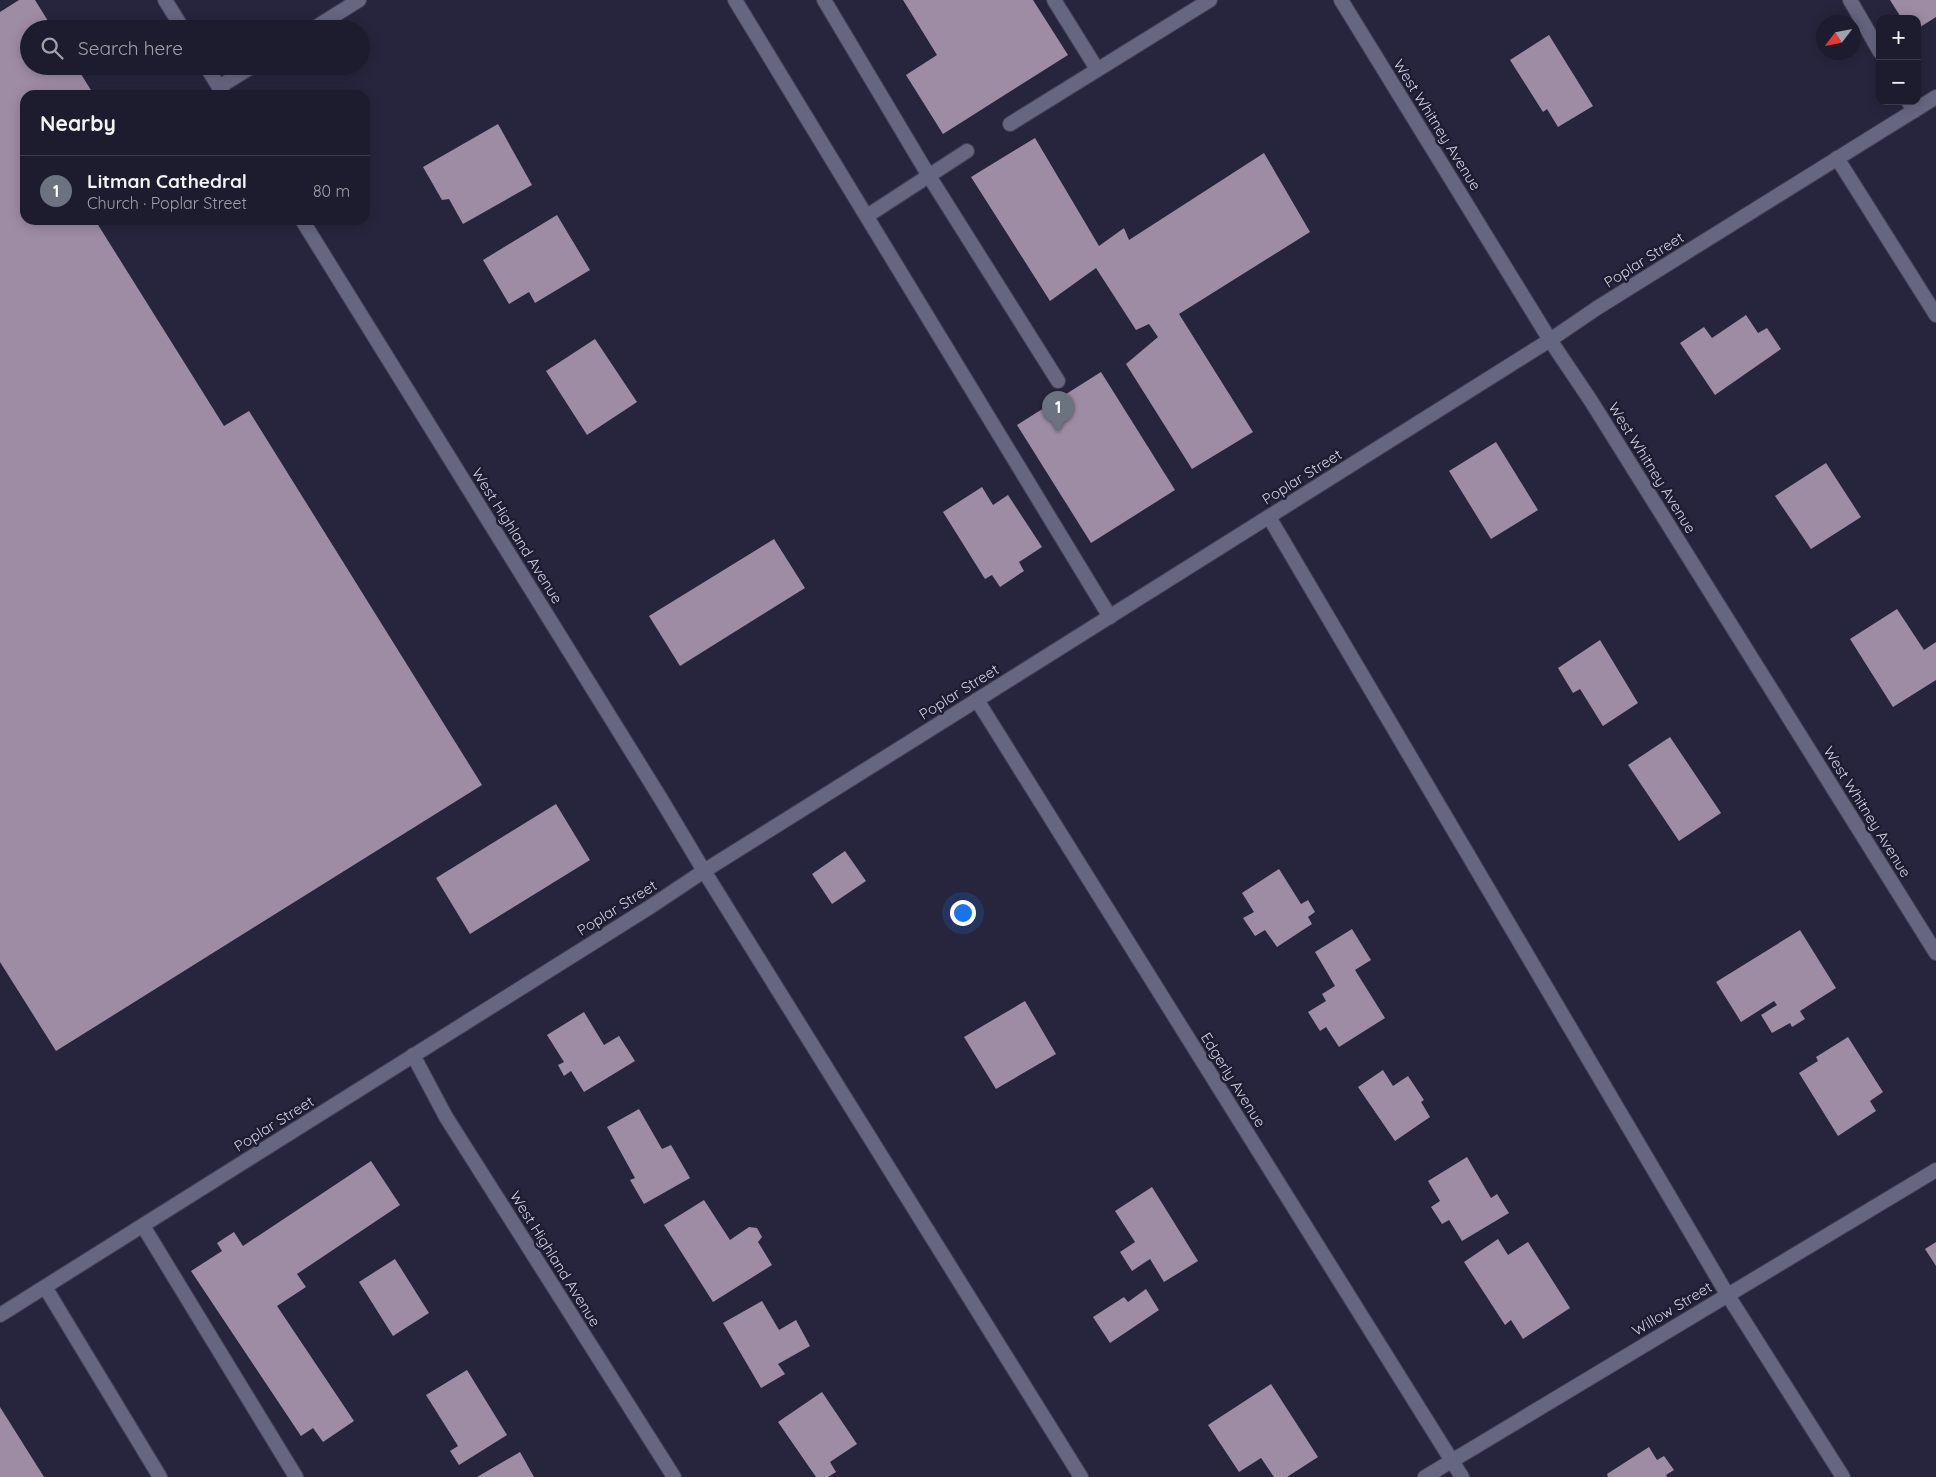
<!DOCTYPE html>
<meta charset="utf-8">
<style>
body{margin:0;font-family:Quicksand,sans-serif;background:#252536;color:#f1f3f6}
.controls{position:absolute;right:15px;top:15px;display:grid;overflow:hidden;border-radius:10px;box-shadow:0 2px 12px #0003}
.controls button{width:45px;height:45px;display:grid;place-items:center;padding:0;border:0;border-bottom:1px solid #3b3a4a;background:#1d1c2e;color:#f1f3f6;font:25px sans-serif}
.compass{position:absolute;left:1816px;top:15px;width:45px;height:45px;border-radius:50%;background:#1d1c2e;box-shadow:0 2px 12px #0003;rotate:238deg}
.you{position:absolute;left:962px;top:912px;width:18px;height:18px;margin:-12px;border:4px solid #fff;border-radius:50%;background:#1a73e8;box-shadow:0 0 0 8px #1a73e833}
.badge{display:grid;place-items:center;width:32px;height:32px;border-radius:50%;background:#eda83b;color:#fff;font-size:16px;font-weight:700}
.pin{position:absolute;translate:-50% -41px;filter:drop-shadow(0 1px 2px #0008)}
.pin::after{content:'';position:absolute;top:26px;width:18px;height:15px;background:inherit;clip-path:polygon(0 0,100% 0,50% 100%)}
.list{margin:0;padding:0;list-style:none}
h2{display:flex;justify-content:space-between;align-items:center;height:65px;margin:0;padding:0 20px;font-size:21px}
h2 small{font-size:16px;font-weight:400;color:#a0a1aa}
.list li{display:grid;grid-template-columns:32px 1fr auto;gap:15px;align-items:center;box-sizing:border-box;height:70px;padding:0 20px;border-top:1px solid #3b3a4a}
.list b{display:block;font-size:19px;white-space:nowrap}
.list p{margin:0;font-size:16px;white-space:nowrap;color:#a0a1aa}
.list em{font-size:16px;font-style:normal;color:#a0a1aa}
.icon{flex:none;width:28px;height:28px;fill:none;stroke:currentColor;stroke-width:2;stroke-linecap:round;stroke-linejoin:round}
.map{position:relative;flex:none;width:1936px;height:1477px;overflow:hidden}
.search{position:absolute;background:#1d1c2e;box-shadow:0 2px 12px #0003;left:20px;top:20px;width:350px;height:55px;display:flex;align-items:center;gap:12px;box-sizing:border-box;padding:0 18px;border-radius:28px;color:#a0a1aa;font-size:19px}
.panel{position:absolute;background:#1d1c2e;box-shadow:0 2px 12px #0003;left:20px;top:90px;width:350px;height:135px;border-radius:15px}
.map>svg:first-child{display:block}
.building{fill:#9e8ca5}
.lines{fill:none;stroke-linecap:round;stroke-linejoin:round}
.service-casing{stroke:#424154;stroke-width:16}
.minor-casing{stroke:#424154;stroke-width:16}
.tertiary-casing{stroke:#424154;stroke-width:16}
.service{stroke:#676681;stroke-width:14}
.minor{stroke:#676681;stroke-width:14}
.tertiary{stroke:#676681;stroke-width:14}
.labels{text-anchor:middle;stroke-width:5;stroke-linejoin:round;paint-order:stroke}
.street-label{font-size:15px;fill:#d1d1e1;stroke:#1e1c32}
</style>
<div class="map">
<svg width="1936" height="1477" viewBox="0 0 1936 1477">
<rect width="100%" height="100%" fill="#27253d"/>
<g class="building">
<polygon points="19,0 35,0 53,29 29,29 29,66 76,66 94,95 25,95 25,220 95,220 224,426 249,411 482,785 56,1051 0,962 0,12"/>
<polygon points="903,0 1033,0 1068,55 943,134 906,75 937,55"/>
<polygon points="1890,0 1936,0 1936,17 1917,29 1917,19 1902,19"/>
<polygon points="1549,35 1593,106 1558,127 1547,109 1543,112 1510,60"/>
<polygon points="498,124 532,185 463,224 449,199 442,200 423,167"/>
<polygon points="1035,138 1099,246 1124,228 1129,240 1264,153 1310,232 1179,314 1253,432 1192,469 1126,364 1158,337 1149,324 1136,330 1096,268 1050,301 971,177"/>
<polygon points="557,215 590,270 535,303 529,292 509,304 483,260"/>
<polygon points="1746,315 1758,333 1767,328 1781,349 1715,395 1680,343 1704,327 1712,338"/>
<polygon points="595,339 637,402 587,435 546,371"/>
<polygon points="1101,372 1175,490 1091,543 1017,425"/>
<polygon points="1496,442 1538,510 1491,539 1449,471"/>
<polygon points="1826,463 1861,517 1811,549 1775,496"/>
<polygon points="982,487 993,505 1008,495 1042,547 1019,562 1024,571 1000,587 992,575 985,579 943,512"/>
<polygon points="774,539 805,588 680,666 649,616"/>
<polygon points="1897,609 1924,650 1936,642 1936,680 1893,707 1850,639"/>
<polygon points="1600,640 1638,703 1603,726 1580,689 1573,693 1558,668"/>
<polygon points="1670,737 1721,813 1679,841 1628,765"/>
<polygon points="556,804 590,860 470,934 436,878"/>
<polygon points="845,851 866,881 832,904 812,874"/>
<polygon points="1279,869 1301,904 1308,900 1315,912 1308,917 1312,924 1277,947 1265,930 1255,936 1243,918 1254,912 1242,893"/>
<polygon points="1352,929 1371,960 1355,970 1385,1018 1339,1047 1326,1027 1320,1031 1308,1012 1326,1001 1322,994 1335,986 1315,952"/>
<polygon points="1800,930 1836,988 1800,1011 1805,1019 1792,1027 1790,1023 1772,1033 1761,1015 1777,1005 1774,1001 1741,1022 1716,982"/>
<polygon points="1025,1001 1056,1054 996,1089 964,1037"/>
<polygon points="584,1012 604,1045 619,1036 635,1061 584,1092 571,1071 564,1076 558,1065 564,1062 547,1035"/>
<polygon points="1848,1037 1883,1092 1870,1101 1876,1111 1838,1136 1799,1073 1818,1061 1816,1057"/>
<polygon points="1383,1070 1393,1086 1408,1076 1424,1100 1421,1102 1430,1117 1395,1141 1358,1087"/>
<polygon points="639,1109 662,1149 671,1145 690,1178 644,1204 630,1180 635,1178 607,1127"/>
<polygon points="1467,1157 1491,1198 1497,1194 1509,1213 1462,1241 1449,1220 1442,1224 1431,1207 1440,1201 1428,1181"/>
<polygon points="371,1161 400,1205 297,1274 306,1287 277,1306 354,1421 323,1442 313,1428 301,1436 191,1271 222,1251 217,1243 234,1232 243,1246"/>
<polygon points="1152,1187 1198,1261 1164,1282 1150,1259 1132,1271 1120,1252 1135,1242 1115,1211"/>
<polygon points="704,1200 730,1240 749,1227 757,1228 762,1237 758,1242 772,1265 713,1302 664,1225"/>
<polygon points="1498,1239 1508,1255 1528,1242 1570,1308 1523,1339 1511,1320 1505,1325 1464,1262"/>
<polygon points="1936,1242 1936,1266 1925,1249"/>
<polygon points="395,1259 429,1313 393,1336 359,1282"/>
<polygon points="1146,1289 1159,1310 1110,1343 1093,1317 1124,1297 1128,1302"/>
<polygon points="762,1301 779,1330 796,1320 810,1346 778,1364 785,1374 761,1388 723,1323"/>
<polygon points="467,1370 507,1435 459,1465 450,1451 458,1446 426,1395"/>
<polygon points="1271,1384 1318,1457 1287,1477 1274,1477 1261,1458 1239,1472 1208,1425"/>
<polygon points="822,1392 857,1444 830,1462 836,1472 828,1477 816,1477 778,1422"/>
<polygon points="0,1407 44,1477 0,1477"/>
<polygon points="1649,1447 1657,1460 1664,1456 1674,1470 1666,1475 1667,1477 1608,1477 1607,1474"/>
<polygon points="520,1452 534,1477 477,1477"/>
</g>
<g class="lines">
<defs>
<g id="service">
<polyline points="735,0 1110,617"/>
<polyline points="824,0 929,176 1058,381"/>
<polyline points="1054,0 1097,69"/>
<polyline points="1850,0 1880,52"/>
<polyline points="313,29 359,0"/>
<polyline points="219,87 253,66"/>
<polyline points="1908,101 1914,111"/>
<polyline points="1010,124 1210,0"/>
<polyline points="1837,158 1936,315"/>
<polyline points="867,216 967,151"/>
<polyline points="1269,517 1727,1294 1843,1477"/>
<polyline points="704,871 1081,1477"/>
<polyline points="143,1226 296,1477"/>
<polyline points="45,1287 160,1477"/>
</g>
<g id="minor">
<polyline points="1341,0 1550,340 1591,401 1936,953"/>
<polyline points="977,700 1550,340 1597,308 1936,97"/>
<polyline points="413,1055 446,1117 674,1477"/>
<polyline points="0,1315 650,907 704,871"/>
<polyline points="1425,1477 1936,1170"/>
</g>
<g id="tertiary">
<polyline points="165,0 183,29"/>
<polyline points="206,66 224,95"/>
<polyline points="302,220 661,799 704,871 977,700 1462,1477"/>
</g>
</defs>
<use href="#service" class="service-casing"/>
<use href="#minor" class="minor-casing"/>
<use href="#tertiary" class="tertiary-casing"/>
<use href="#service" class="service"/>
<use href="#minor" class="minor"/>
<use href="#tertiary" class="tertiary"/>
</g>
<g class="labels">
<g class="street-label">
<text transform="translate(1437 125) rotate(58)" y="5">West Whitney Avenue</text>
<text transform="translate(1644 260) rotate(-32)" y="5">Poplar Street</text>
<text transform="translate(1652 468) rotate(58)" y="5">West Whitney Avenue</text>
<text transform="translate(1302 477) rotate(-32)" y="5">Poplar Street</text>
<text transform="translate(517 536) rotate(58)" y="5">West Highland Avenue</text>
<text transform="translate(959 692) rotate(-32)" y="5">Poplar Street</text>
<text transform="translate(1867 812) rotate(58)" y="5">West Whitney Avenue</text>
<text transform="translate(617 908) rotate(-32)" y="5">Poplar Street</text>
<text transform="translate(1233 1080) rotate(58)" y="5">Edgerly Avenue</text>
<text transform="translate(274 1124) rotate(-32)" y="5">Poplar Street</text>
<text transform="translate(555 1259) rotate(58)" y="5">West Highland Avenue</text>
<text transform="translate(1672 1309) rotate(-31)" y="5">Willow Street</text>
</g>
</g>
</svg>
<div class="controls">
<button>+</button>
<button>−</button>
</div>
<svg class="compass" viewBox="-18 -18 36 36"><path d="M0-13l5 13h-10z" fill="#e53935"/><path d="M0 13l5-13h-10z" fill="#a0a1aa"/></svg>
<div class="you"></div>
<div class="pin badge" style="left:1058px;top:432px;background:#6b7280">1</div>
<div class="search"><svg class="icon" aria-label="search" viewBox="0 0 24 24"><circle cx="10" cy="10" r="6"/><path d="M15 15l6 6"/></svg>Search here</div>
<section class="panel">
<h2>Nearby<small></small></h2>
<ul class="list">
<li><span class="badge" style="background:#6b7280">1</span><div><b>Litman Cathedral</b><p>Church · Poplar Street</p></div><em>80 m</em></li>
</ul>
</section>
</div>
